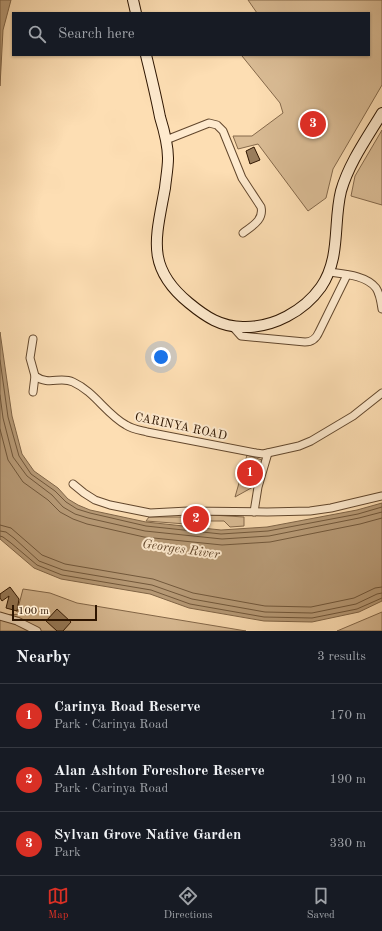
<!DOCTYPE html>
<meta charset="utf-8">
<style>
body{margin:0;font-family:"Old Standard TT",serif;background:#20242c;color:#f1f3f6}
.scale{position:absolute;left:12px;bottom:10px;width:85px;box-sizing:border-box;padding-left:4px;border:2px solid #2e1500;border-top:0;font-size:11px;line-height:14px;white-space:nowrap;color:#2e1500;-webkit-text-stroke:3px #feeace;paint-order:stroke}
.you{position:absolute;left:161px;top:357px;width:14px;height:14px;margin:-10px;border:3px solid #fff;border-radius:50%;background:#1a73e8;box-shadow:0 0 0 6px #1a73e833}
.badge{display:grid;place-items:center;width:26px;height:26px;border-radius:50%;background:#d93025;color:#fff;font-size:13px;font-weight:700}
.pin{position:absolute;translate:-50% -50%;border:2px solid #fff;box-shadow:0 1px 4px #0006}
.list{margin:0;padding:0;list-style:none}
h2{display:flex;justify-content:space-between;align-items:center;height:52px;margin:0;padding:0 16px;font-size:17px}
h2 small{font-size:13px;font-weight:400;color:#9ea1a6}
.list li{display:grid;grid-template-columns:26px 1fr auto;gap:12px;align-items:center;box-sizing:border-box;height:64px;padding:0 16px;border-top:1px solid #363941}
.list b{display:block;font-size:15px;white-space:nowrap}
.list p{margin:0;font-size:13px;white-space:nowrap;color:#9ea1a6}
.list em{font-size:13px;font-style:normal;color:#9ea1a6}
.icon{flex:none;width:22px;height:22px;fill:none;stroke:currentColor;stroke-width:2;stroke-linecap:round;stroke-linejoin:round}
.map{position:relative;flex:none;width:382px;height:631px;overflow:hidden}
.search{position:absolute;background:#171b24;box-shadow:0 1px 3px #0004;left:12px;right:12px;top:12px;height:44px;display:flex;align-items:center;gap:10px;box-sizing:border-box;padding:0 14px;border-radius:0px;color:#9ea1a6;font-size:15px}
.sheet{height:244px;background:#171b24}
nav{display:flex;justify-content:space-around;align-items:center;box-sizing:border-box;height:56px;border-top:1px solid #363941;background:#171b24;font-size:11px;color:#9ea1a6}
nav a{display:grid;justify-items:center;gap:2px}
nav .on{color:#d93025}
.map>svg:first-child{display:block}
.green{fill:#dabc95;stroke:#84684a}
.water{fill:#b79a76;stroke:#806547}
.lines{fill:none;stroke-linecap:round;stroke-linejoin:round}
.shore{stroke:#72583b;stroke-width:1}
.building{fill:#9a7e5d;stroke:#2e1500}
.minor-casing{stroke:#62472d;stroke-width:9}
.secondary-casing{stroke:#2e1500;stroke-width:12}
.minor{stroke:#feeace;stroke-width:7}
.secondary{stroke:#feeace;stroke-width:10}
.labels{text-anchor:middle;stroke-width:4;stroke-linejoin:round;paint-order:stroke}
.street-label{font-size:12px;fill:#2e1500;stroke:#feeace}
.water-label{font-size:13px;font-style:italic;fill:#654a2f;stroke:#feeace}
</style>
<div class="map">
<svg width="382" height="631" viewBox="0 0 382 631">
<rect width="100%" height="100%" fill="#fddeb3"/>
<filter id="stains"><feTurbulence type="fractalNoise" baseFrequency=".005" numOctaves="4"/><feColorMatrix values="0 0 0 0 .2 0 0 0 0 .09 0 0 0 0 .02 0 0 0 .5 -.17"/></filter>
<radialGradient id="worn" r=".72"><stop offset=".6" stop-color="#630" stop-opacity="0"/><stop offset="1" stop-color="#630" stop-opacity=".3"/></radialGradient>
<g class="green">
<polygon points="248,0 382,0 382,85 333,169 326,198 308,211 258,144 238,149 233,136 252,136 283,113 280,103 242,56 244,55 369,55 369,13 257,13"/>
<polygon points="382,130 382,205 351,196 355,176"/>
<polygon points="247,455 262,460 253,487 235,497"/>
<polygon points="196,514 244,517 244,526 230,527 224,521 191,521 186,524 146,521 149,517 183,517"/>
<polygon points="23,589 50,593 77,603 246,631 0,631 0,615 25,614 17,612"/>
<polygon points="382,612 382,631 337,631"/>
</g>
<g class="water">
<polygon points="0,0 11,0 3,30 0,86"/>
<polygon points="0,332 12,416 22,454 34,471 58,488 68,499 78,505 90,510 146,522 221,530 267,527 357,510 382,503 382,601 359,612 312,622 264,621 189,608 150,594 61,579 34,568 0,539"/>
</g>
<g class="lines">
<g class="shore">
<polyline points="0,360 8,417 19,456 31,474 55,491 66,502 77,509 90,513 146,526 221,534 268,531 358,514 382,507"/>
<polyline points="0,395 3,418 13,457 27,476 52,495 63,507 75,514 88,518 145,531 222,539 269,536 359,518 382,512"/>
<polyline points="0,429 8,460 23,482 48,500 60,512 73,519 87,524 144,537 222,545 270,542 360,524 382,518"/>
<polyline points="0,525 11,528 42,555 65,564 153,579 193,593 265,606 311,607 354,598 375,588 382,587"/>
<polyline points="0,531 6,532 14,538 39,561 63,570 152,585 192,599 265,612 312,613 356,604 377,594 382,593"/>
<polyline points="0,536 3,537 11,543 37,565 62,575 151,590 190,604 264,617 312,618 357,609 382,598"/>
</g>
</g>
<g class="building">
<polygon points="254,147 260,160 250,164 246,151"/>
<polygon points="10,587 19,599 17,611 6,608 9,596 2,601 0,598 0,594"/>
<polygon points="57,609 71,622 63,631 57,631 46,621"/>
</g>
<g class="lines">
<defs>
<g id="minor">
<path d="M166,140l43,-17 8,2 6,6 19,47 19,29c3,13 -9,19 -18,26"/>
<path d="M329,272c14,2 37,3 47,16 4,6 5,14 6,21"/>
<path d="M233,327l8,9 64,6c7,0 11,-3 14,-10l28,-57"/>
<path d="M33,339l-3,19 5,18c14,10 25,0 38,6 22,10 33,32 53,43 6,4 13,5 21,7l109,21 7,1 36,-8 12,-5 42,-25 29,-23"/>
<polyline points="33,392 35,376"/>
<polyline points="73,484 84,493 95,500 110,505 150,513 188,511 267,512 310,511 331,508 382,496"/>
<polyline points="254,512 258,487 268,453"/>
<polyline points="0,616 17,621 37,631"/>
</g>
<g id="secondary">
<polyline points="133,0 136,13"/>
<path d="M146,55c5,21 10,41 14,62 4,13 8,27 8,41 0,10 -2,20 -3,30 -9,50 -20,79 24,115 17,14 32,24 54,24 30,1 61,-16 78,-40 20,-29 12,-64 20,-96 8,-28 26,-53 41,-78"/>
</g>
</defs>
<use href="#minor" class="minor-casing"/>
<use href="#secondary" class="secondary-casing"/>
<use href="#minor" class="minor"/>
<use href="#secondary" class="secondary"/>
</g>
<g class="labels">
<g class="street-label">
<text transform="translate(181 426) rotate(12)" y="4">CARINYA ROAD</text>
</g>
<g class="water-label">
<text transform="translate(181 548) rotate(8)" y="5">Georges River</text>
</g>
</g>
<rect width="100%" height="100%" filter="url(#stains)"/>
<rect width="100%" height="100%" fill="url(#worn)"/>
</svg>
<div class="scale">100 m</div>
<div class="you"></div>
<div class="pin badge" style="left:250px;top:473px">1</div>
<div class="pin badge" style="left:196px;top:519px">2</div>
<div class="pin badge" style="left:313px;top:124px">3</div>
<div class="search"><svg class="icon" aria-label="search" viewBox="0 0 24 24"><circle cx="10" cy="10" r="6"/><path d="M15 15l6 6"/></svg>Search here</div>
</div>
<section class="sheet">
<h2>Nearby<small>3 results</small></h2>
<ul class="list">
<li><span class="badge">1</span><div><b>Carinya Road Reserve</b><p>Park · Carinya Road</p></div><em>170 m</em></li>
<li><span class="badge">2</span><div><b>Alan Ashton Foreshore Reserve</b><p>Park · Carinya Road</p></div><em>190 m</em></li>
<li><span class="badge">3</span><div><b>Sylvan Grove Native Garden</b><p>Park</p></div><em>330 m</em></li>
</ul>
</section>
<nav>
<a class="on"><svg class="icon" aria-label="map" viewBox="0 0 24 24"><path d="M3 6l6-2 6 2 6-2v14l-6 2-6-2-6 2zM9 4v14M15 6v14"/></svg>Map</a>
<a><svg class="icon" aria-label="directions" viewBox="0 0 24 24"><path d="M12 3l9 9-9 9-9-9zM9 14v-3h6M13 9l2 2-2 2"/></svg>Directions</a>
<a><svg class="icon" aria-label="saved" viewBox="0 0 24 24"><path d="M7 4h10v16l-5-4-5 4z"/></svg>Saved</a>
</nav>
